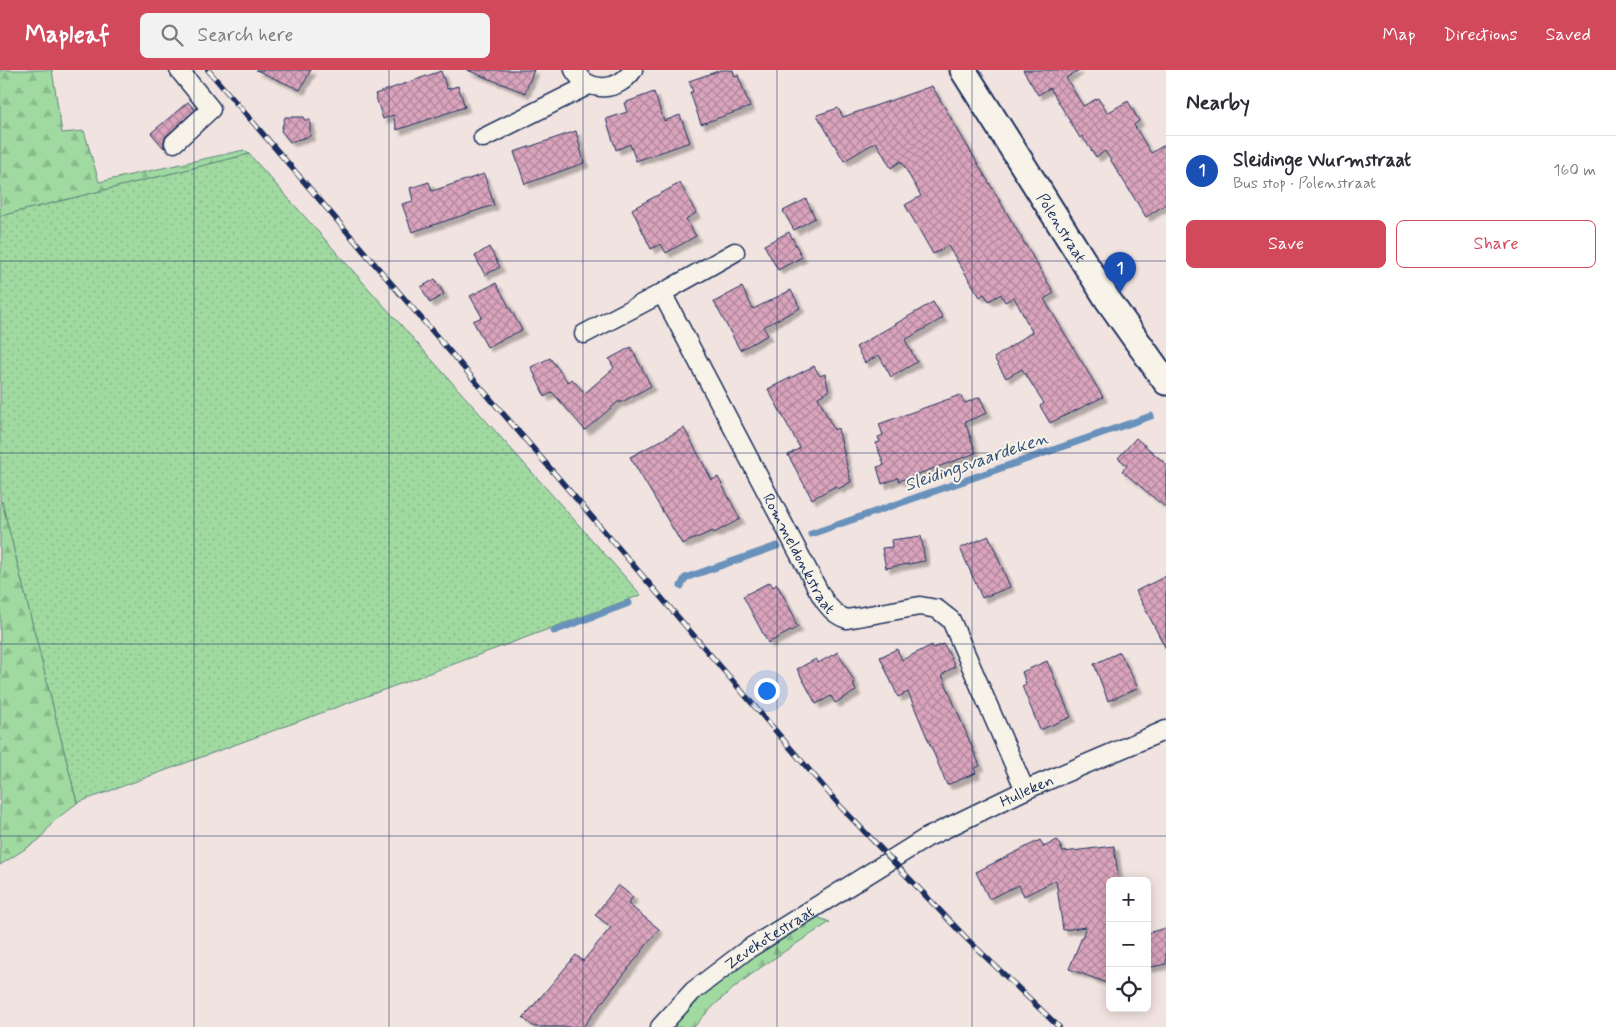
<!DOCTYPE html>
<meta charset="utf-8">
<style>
body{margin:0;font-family:Mynerve,sans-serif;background:#f2f2f3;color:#2b2b33}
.controls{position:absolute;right:15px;bottom:15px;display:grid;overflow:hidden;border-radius:8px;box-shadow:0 2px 12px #0003}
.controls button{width:45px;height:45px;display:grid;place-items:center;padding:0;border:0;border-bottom:1px solid #e1e1e2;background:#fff;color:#2b2b33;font:25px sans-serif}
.you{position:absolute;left:766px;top:620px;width:18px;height:18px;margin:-12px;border:4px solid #fff;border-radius:50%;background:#1a73e8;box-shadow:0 0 0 8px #1a73e833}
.badge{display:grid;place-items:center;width:32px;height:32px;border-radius:50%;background:#d1495b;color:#fff;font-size:16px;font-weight:700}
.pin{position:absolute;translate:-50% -41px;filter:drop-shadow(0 1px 2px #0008)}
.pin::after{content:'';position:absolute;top:26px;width:18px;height:15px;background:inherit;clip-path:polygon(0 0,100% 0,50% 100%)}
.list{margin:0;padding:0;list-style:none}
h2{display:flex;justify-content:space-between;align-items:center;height:65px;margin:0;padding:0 20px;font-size:21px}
h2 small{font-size:16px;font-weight:400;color:#7c7c81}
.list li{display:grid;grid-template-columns:32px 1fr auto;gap:15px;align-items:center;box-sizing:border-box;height:70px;padding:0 20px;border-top:1px solid #e1e1e2}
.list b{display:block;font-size:19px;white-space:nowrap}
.list p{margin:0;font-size:16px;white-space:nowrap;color:#7c7c81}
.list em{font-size:16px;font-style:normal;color:#7c7c81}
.actions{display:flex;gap:10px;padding:15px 20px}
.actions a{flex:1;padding:11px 0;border:1px solid #d1495b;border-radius:8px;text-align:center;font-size:18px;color:#d1495b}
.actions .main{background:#d1495b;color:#fff}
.icon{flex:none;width:28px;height:28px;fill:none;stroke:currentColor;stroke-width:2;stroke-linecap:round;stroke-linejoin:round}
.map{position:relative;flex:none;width:1166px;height:957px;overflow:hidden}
header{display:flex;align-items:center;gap:30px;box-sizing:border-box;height:70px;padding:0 25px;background:#d1495b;color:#fff}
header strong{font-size:24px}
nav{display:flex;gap:28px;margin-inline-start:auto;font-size:18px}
.search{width:350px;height:45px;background:#f2f2f3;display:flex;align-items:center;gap:12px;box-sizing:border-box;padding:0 18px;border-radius:8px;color:#7c7c81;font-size:19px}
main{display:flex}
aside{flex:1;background:#fff}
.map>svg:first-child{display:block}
.grass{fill:url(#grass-dots);stroke:#5e847f}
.forest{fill:url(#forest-firs);stroke:#5e847f}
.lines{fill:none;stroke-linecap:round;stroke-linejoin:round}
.stream{stroke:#6791bc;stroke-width:7}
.building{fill:url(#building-cross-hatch);stroke:#1b2f5e;filter:url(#shadow)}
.minor-casing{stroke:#1b2f5e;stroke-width:21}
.secondary-casing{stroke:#1b2f5e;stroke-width:29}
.minor{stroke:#f7f3e8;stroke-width:18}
.secondary{stroke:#f7f3e8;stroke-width:25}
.rail-casing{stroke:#1b2f5e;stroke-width:5.5}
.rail{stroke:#f7f3e8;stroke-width:4;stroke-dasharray:11;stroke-linecap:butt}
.grid{fill:none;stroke:#1b2f5e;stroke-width:1;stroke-opacity:0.55}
.labels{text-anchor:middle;stroke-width:4;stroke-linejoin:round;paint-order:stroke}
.street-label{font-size:16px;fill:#1b2f5e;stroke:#f7f3e8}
.water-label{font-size:18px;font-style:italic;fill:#34507d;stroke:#f7f3e8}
</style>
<header>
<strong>Mapleaf</strong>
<div class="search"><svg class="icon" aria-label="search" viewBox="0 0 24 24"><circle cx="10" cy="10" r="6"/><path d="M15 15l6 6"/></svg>Search here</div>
<nav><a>Map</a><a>Directions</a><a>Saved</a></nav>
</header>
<main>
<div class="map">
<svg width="1166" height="957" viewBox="0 0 1166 957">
<defs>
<pattern id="grass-dots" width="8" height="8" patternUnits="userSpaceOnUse" patternTransform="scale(1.25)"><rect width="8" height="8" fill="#a0daa0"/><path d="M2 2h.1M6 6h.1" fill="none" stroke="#89bb8c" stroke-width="1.8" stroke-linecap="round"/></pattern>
<pattern id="forest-firs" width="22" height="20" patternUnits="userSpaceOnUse" patternTransform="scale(1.25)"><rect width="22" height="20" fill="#a0daa0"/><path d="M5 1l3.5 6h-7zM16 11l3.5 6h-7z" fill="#89bb8c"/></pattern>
<pattern id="building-cross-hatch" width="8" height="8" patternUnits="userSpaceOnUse" patternTransform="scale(1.25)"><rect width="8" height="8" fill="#daa4bc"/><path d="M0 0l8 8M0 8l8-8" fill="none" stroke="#b0869c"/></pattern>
<filter id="shadow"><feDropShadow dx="4.5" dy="4.5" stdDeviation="1" flood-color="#0004"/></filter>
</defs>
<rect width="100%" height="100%" fill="#f1e3df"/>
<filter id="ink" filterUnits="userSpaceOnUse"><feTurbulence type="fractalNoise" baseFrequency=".02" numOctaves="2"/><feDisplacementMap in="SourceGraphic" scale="10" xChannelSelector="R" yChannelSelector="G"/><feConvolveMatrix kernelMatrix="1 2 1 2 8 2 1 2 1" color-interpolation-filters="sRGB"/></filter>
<g filter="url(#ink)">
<polygon class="grass" points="249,84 641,525 77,733 2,432 0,432 0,146"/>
<g class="forest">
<polygon points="0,0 52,0 62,63 84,61 99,112 244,80 249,84 0,146"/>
<polygon points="2,432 77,733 54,751 39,770 0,795 0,433"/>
<path d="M814,846l16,6c-49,32 -98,60 -136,105h-25l37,-39 45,-33z"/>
</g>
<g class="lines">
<g class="stream">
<polyline points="811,464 1151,346"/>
<polyline points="681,516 685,508 777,476"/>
<polyline points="554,561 629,533"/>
</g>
</g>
<g class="building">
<polygon points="256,0 311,0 300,20"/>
<polygon points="467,0 534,0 525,23"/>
<polygon points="721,0 733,0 735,6 738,5 750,37 701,54 690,22 693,22 689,11"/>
<polygon points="1023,0 1079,0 1066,8 1083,36 1098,28 1107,43 1128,31 1139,51 1134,55 1151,83 1166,74 1166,134 1146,147 1105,81 1096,87 1082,66 1080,68 1050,18 1038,25"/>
<polygon points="441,1 447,19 458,16 465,37 397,60 393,45 383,49 375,24"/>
<polygon points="932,16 1054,223 1044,229 1103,327 1050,353 1040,336 1044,333 1022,299 1006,308 994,288 1032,262 1014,227 1005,232 1001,224 989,231 984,224 980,227 948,176 933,184 905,135 921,126 901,91 891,98 876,72 844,91 817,45 838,38 843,47"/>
<polygon points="654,22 664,51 680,45 690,72 636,91 630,74 616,80 606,49 627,42 624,33"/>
<polygon points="188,32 195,40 166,66 164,70 164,78 151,63"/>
<polygon points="285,47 304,47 304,50 310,50 310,66 290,72 281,61"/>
<polygon points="576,61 584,93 525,114 514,82"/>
<polygon points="484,104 494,135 412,162 402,134 413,131 410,118 429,112 432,121"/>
<polygon points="680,113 696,143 686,149 696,166 666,183 661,174 651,179 632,139"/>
<polygon points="806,129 815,148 794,160 783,141"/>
<polygon points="789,162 802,187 778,200 764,175"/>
<polygon points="489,177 500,197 485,205 475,186"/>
<polygon points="435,209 444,224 430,233 421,217"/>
<polygon points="496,213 522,260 487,277 473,251 482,247 470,226"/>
<polygon points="742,217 753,239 791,220 800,238 763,257 768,265 740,280 714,232"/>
<polygon points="933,232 943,248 905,270 917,292 891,307 879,285 865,293 856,277"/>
<polygon points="631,277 651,316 620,333 619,331 585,360 552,322 545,327 531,297 550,288 568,312 572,309 585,323 614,298 609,289"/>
<polygon points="814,296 820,306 825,304 829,321 818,327 834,360 838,358 851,412 838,419 836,416 812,429 788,385 800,378 768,319"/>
<polygon points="960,325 965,333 980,327 987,343 965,352 976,383 899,411 898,408 882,414 877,397 884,395 876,373 880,372 878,367 883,365 879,354"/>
<polygon points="684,358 712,410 718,407 740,449 714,463 713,461 682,474 630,387"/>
<polygon points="1136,368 1166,394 1166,438 1122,401 1127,395 1118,388"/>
<polygon points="921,466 925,491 886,498 882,478 892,477 891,470"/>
<polygon points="989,466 1010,517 982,528 960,478"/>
<polygon points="1166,506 1166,579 1136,521"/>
<polygon points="770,512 773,517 777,514 795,548 793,549 798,557 768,573 743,526"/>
<polygon points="944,574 955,596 942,605 980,696 974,698 976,703 947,715 908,622 898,627 880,587 897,579 902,590 932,575 933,578"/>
<polygon points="838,582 855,613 853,614 856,621 835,633 831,626 816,634 797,599 816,589 818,593"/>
<polygon points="1120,582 1138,618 1108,631 1094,594"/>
<polygon points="1047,591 1071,647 1040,660 1022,616 1026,614 1022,602"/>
<polygon points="1040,770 1044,777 1057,770 1063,782 1114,776 1119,811 1110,811 1110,914 1069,899 1086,857 1063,860 1056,810 1024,826 1019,815 989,829 976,802"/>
<polygon points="618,815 633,827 628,834 659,859 583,957 534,957 523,948 576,885 583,891 611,857 595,845"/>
<polygon points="1166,858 1166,894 1147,898 1147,863"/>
</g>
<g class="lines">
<defs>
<g id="minor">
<path d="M574,0c15,24 44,22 59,0"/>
<polyline points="483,68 589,15"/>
<polyline points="174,73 211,39 179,0"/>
<path id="s1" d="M735,182l-73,41 143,272c11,19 20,48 42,54l73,-13 17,3 14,11 74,170"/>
<polyline points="584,264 662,223"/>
<path id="s2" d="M660,957l33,-36 55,-42 178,-111 99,-48 141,-60"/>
</g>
<g id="secondary">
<path id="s3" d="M963,0l145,230 58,82"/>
</g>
</defs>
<use href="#minor" class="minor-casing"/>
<use href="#secondary" class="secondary-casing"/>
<use href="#minor" class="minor"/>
<use href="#secondary" class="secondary"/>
<defs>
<polyline id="rail" points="208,0 841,737 968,870 1059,957"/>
</defs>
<use href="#rail" class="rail-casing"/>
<use href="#rail" class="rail"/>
</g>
</g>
<path class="grid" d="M194,0v957M389,0v957M583,0v957M777,0v957M972,0v957M0,191h1166M0,383h1166M0,574h1166M0,766h1166"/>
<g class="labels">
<g class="street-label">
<text dy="6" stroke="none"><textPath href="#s3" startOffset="186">Polenstraat</textPath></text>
<text dy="6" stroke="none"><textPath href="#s1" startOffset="378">Rommeldonkstraat</textPath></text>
<text dy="6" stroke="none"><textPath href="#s2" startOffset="439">Hulleken</textPath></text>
<text dy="6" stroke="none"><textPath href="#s2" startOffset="142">Zevekotestraat</textPath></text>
</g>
<g class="water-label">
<text transform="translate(976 391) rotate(-19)" y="6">Sleidingsvaardeken</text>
</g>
</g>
</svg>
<div class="controls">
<button>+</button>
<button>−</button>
<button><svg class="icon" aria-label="locate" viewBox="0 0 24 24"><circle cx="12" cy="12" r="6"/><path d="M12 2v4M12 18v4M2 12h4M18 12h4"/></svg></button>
</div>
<div class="you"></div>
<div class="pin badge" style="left:1120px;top:223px;background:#1a4fb4">1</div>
</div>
<aside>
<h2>Nearby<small></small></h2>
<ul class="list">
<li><span class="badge" style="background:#1a4fb4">1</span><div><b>Sleidinge Wurmstraat</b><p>Bus stop · Polenstraat</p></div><em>160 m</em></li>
</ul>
<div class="actions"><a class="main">Save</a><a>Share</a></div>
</aside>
</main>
